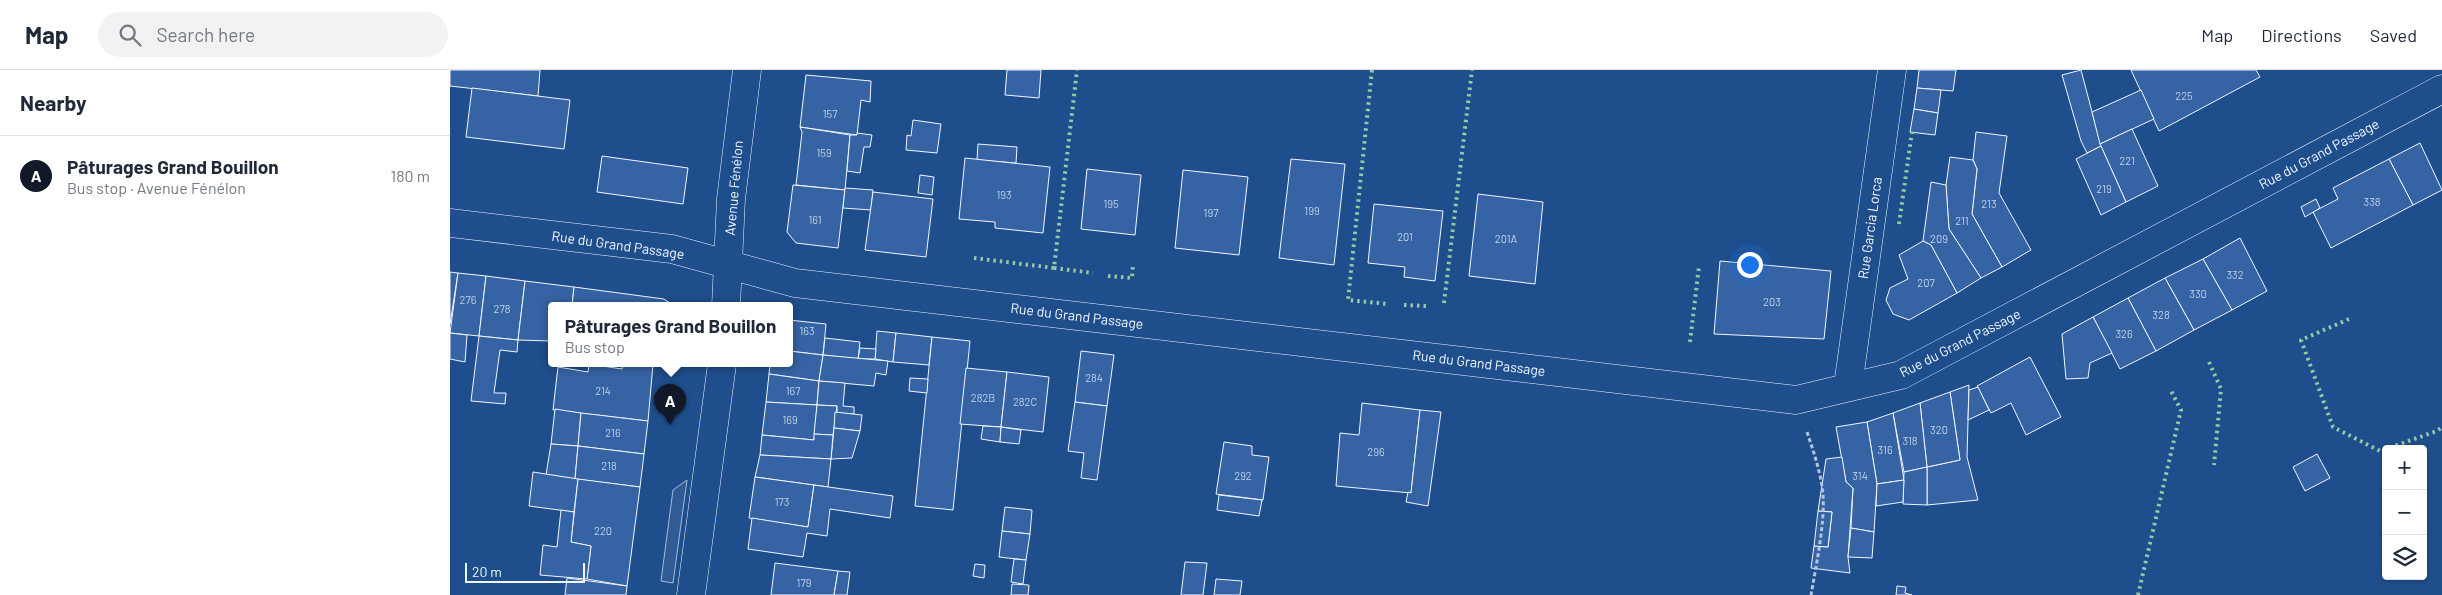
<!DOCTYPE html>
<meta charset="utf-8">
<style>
body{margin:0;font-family:Barlow,sans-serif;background:#f2f2f3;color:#1f2937}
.controls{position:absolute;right:15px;bottom:15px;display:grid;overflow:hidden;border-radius:5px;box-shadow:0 1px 4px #0004}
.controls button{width:45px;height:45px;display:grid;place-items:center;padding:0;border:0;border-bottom:1px solid #e0e1e3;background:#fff;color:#1f2937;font:25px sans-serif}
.scale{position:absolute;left:15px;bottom:12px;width:120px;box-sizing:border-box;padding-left:5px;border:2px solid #f2f6ff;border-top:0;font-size:14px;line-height:18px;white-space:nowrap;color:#f2f6ff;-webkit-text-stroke:4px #1f4e8c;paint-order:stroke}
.you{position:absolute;left:1299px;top:194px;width:18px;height:18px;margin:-12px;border:4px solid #fff;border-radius:50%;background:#1a73e8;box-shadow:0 0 0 8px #1a73e833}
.badge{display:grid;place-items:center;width:32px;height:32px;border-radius:50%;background:#111827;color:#fff;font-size:16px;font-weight:700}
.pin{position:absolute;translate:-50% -41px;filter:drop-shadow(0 1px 2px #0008)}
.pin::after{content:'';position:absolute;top:26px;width:18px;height:15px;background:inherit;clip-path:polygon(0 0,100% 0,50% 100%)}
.popup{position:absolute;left:98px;top:232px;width:245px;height:65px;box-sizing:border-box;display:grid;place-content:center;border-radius:5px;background:#fff;filter:drop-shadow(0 1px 4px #0005);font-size:16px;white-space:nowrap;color:#747a83}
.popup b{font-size:19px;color:#1f2937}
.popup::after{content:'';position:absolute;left:50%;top:100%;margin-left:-10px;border:10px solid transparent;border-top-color:#fff}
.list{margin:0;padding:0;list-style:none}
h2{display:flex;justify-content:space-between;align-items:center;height:65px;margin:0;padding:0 20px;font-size:21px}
h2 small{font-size:16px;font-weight:400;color:#747a83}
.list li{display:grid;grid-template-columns:32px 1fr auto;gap:15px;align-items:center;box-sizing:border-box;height:80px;padding:0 20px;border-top:1px solid #e0e1e3}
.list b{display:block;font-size:19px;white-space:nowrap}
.list p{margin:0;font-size:16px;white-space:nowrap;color:#747a83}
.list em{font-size:16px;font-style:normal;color:#747a83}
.icon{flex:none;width:28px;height:28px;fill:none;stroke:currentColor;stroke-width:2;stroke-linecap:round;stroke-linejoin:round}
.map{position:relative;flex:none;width:1992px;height:525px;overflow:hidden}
header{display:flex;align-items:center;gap:30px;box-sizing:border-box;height:70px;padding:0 25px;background:#fff;border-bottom:1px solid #e0e1e3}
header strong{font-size:24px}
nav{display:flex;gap:28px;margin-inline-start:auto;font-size:18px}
.search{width:350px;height:45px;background:#f2f2f3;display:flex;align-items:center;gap:12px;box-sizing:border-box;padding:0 18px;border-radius:28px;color:#747a83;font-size:19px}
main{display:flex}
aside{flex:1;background:#fff}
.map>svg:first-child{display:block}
.parking{fill:#305b95;stroke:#a8bbd7}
.building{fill:#3563a3;stroke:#f2f6ff}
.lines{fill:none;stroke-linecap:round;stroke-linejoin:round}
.minor-casing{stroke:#f2f6ff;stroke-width:29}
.path{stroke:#b3c4dc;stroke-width:3;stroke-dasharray:4 2.5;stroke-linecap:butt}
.minor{stroke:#1f4e8c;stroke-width:28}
.hedge{stroke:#97c8a6;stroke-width:4;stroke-dasharray:2.5 4;stroke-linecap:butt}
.labels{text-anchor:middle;stroke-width:4;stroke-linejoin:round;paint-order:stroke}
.number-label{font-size:11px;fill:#c3d1e8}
.street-label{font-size:14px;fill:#f2f6ff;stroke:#1f4e8c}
</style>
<header>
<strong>Map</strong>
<div class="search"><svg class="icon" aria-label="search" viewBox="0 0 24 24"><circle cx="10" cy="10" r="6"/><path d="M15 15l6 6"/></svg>Search here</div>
<nav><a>Map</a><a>Directions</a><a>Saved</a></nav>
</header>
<main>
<aside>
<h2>Nearby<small></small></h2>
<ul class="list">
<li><span class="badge">A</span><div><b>Pâturages Grand Bouillon</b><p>Bus stop · Avenue Fénélon</p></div><em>180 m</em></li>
</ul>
</aside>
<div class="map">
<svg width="1992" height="525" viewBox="0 0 1992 525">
<rect width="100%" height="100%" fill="#1f4e8c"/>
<polygon class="parking" points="237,410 223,513 211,511 223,420"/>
<g class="building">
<polygon points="0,0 90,0 88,26 0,16"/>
<polygon points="557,0 591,0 589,28 555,25"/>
<polygon points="1469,0 1506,0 1503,21 1467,18"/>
<polygon points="1631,0 1651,76 1637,83 1631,71 1612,5"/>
<polygon points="1681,0 1806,0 1810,7 1709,61"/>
<polygon points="356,5 421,11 420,32 411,30 407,65 350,57"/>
<polygon points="22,18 120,30 114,79 16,67"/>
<polygon points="1467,18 1491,20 1488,43 1464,39"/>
<polygon points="1691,20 1704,49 1650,74 1642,42"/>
<polygon points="1464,39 1488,43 1485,65 1460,62"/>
<polygon points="463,50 491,54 487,83 456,80 457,65 461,66"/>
<polygon points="350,57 400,65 395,120 346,115 352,62"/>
<polygon points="1682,59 1708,116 1676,132 1650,74"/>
<polygon points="1526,62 1557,66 1549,123 1581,180 1552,197 1522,144 1527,99 1523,90"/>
<polygon points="407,63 422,65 420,77 414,77 410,103 397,101 400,65 407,65"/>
<polygon points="1970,73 1992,120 1963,135 1939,89"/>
<polygon points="528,74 567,77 566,93 527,90"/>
<polygon points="1651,76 1676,132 1651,145 1626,89"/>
<polygon points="152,86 238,98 233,134 147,122"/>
<polygon points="1500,87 1523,90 1527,99 1522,144 1552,197 1531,208 1499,159 1496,115"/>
<polygon points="515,88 600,97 593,163 545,158 545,152 509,149"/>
<polygon points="841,89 895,94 884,195 829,188"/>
<polygon points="1939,89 1963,135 1881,178 1863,142 1888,129 1883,118"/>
<polygon points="637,99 691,105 685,165 631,159"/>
<polygon points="733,100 798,107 789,185 725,178"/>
<polygon points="470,105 484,107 482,125 468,123"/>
<polygon points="1481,112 1496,115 1499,159 1531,208 1507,223 1481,175 1473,171"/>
<polygon points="343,115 395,120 388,178 346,173 337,162"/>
<polygon points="395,118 423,120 421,140 393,138"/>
<polygon points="423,122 483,129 476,187 415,180"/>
<polygon points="1028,124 1093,132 1085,214 1019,206"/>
<polygon points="1866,129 1870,138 1855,147 1851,137"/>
<polygon points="924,134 993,141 985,211 954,207 955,197 918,193"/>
<polygon points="1790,168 1817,221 1782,240 1753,189"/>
<polygon points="1473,171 1481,175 1507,223 1459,250 1443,244 1436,230 1440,218 1458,209 1449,185"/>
<polygon points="1753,189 1782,240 1744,260 1715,208"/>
<polygon points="1270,191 1381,201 1374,269 1264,264"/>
<polygon points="0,202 8,203 0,254"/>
<polygon points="8,203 36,206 29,266 0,263"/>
<polygon points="36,206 75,211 68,270 29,266"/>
<polygon points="1715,208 1744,260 1706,281 1678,228"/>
<polygon points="75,211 124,217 122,236 101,236 101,271 68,270"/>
<polygon points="124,217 214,229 224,236 122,236"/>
<polygon points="1678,228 1706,281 1670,299 1643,247"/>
<polygon points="1643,247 1662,283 1640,293 1638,308 1616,309 1612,264"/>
<polygon points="339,250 376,254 373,285 339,281"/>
<polygon points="427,261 446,263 443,292 425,289"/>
<polygon points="0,263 17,265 15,292 0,289"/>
<polygon points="446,263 482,267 479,295 443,292"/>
<polygon points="29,266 68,270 67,282 50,280 44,323 56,323 55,334 21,331"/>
<polygon points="482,267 520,271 503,440 465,436"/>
<polygon points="375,268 410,272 408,289 373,285"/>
<polygon points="410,278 426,279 425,289 408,289"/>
<polygon points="339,281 373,285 369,311 319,304 320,294 339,294"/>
<polygon points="631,281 664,285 657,336 625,332"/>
<polygon points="373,285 438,291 436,305 426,303 424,316 369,311"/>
<polygon points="1580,287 1611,347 1576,365 1561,333 1541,343 1527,316"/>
<polygon points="139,294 172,299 173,294 203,294 198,351 103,340 108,297 138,302"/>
<polygon points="516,298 557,302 551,357 510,354"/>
<polygon points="557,302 599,307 593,362 551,357"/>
<polygon points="319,304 369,311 367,335 316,332"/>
<polygon points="460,308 478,309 477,323 459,321"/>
<polygon points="369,311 395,313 393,336 404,337 404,344 387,343 387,336 367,335"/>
<polygon points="1519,315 1517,387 1528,430 1477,435 1477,397 1510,390 1500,322"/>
<polygon points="1528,317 1539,340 1518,350 1519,320"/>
<polygon points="1500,322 1510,390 1477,397 1470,333"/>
<polygon points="316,332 367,335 364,370 312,365"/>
<polygon points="625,332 657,336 647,410 631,408 634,383 618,381"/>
<polygon points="912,333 970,340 961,423 886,416 890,363 909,365"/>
<polygon points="1470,333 1477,397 1454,402 1443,343"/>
<polygon points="367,335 387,336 383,365 364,364"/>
<polygon points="105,339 131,343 128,376 101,374"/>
<polygon points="970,340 991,342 978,436 956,432 958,422 961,423"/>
<polygon points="385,342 412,345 410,361 384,358"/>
<polygon points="131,343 198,351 194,384 128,376"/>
<polygon points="1443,343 1454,410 1427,414 1417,352"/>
<polygon points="1417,352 1427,414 1424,462 1401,458 1403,418 1396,412 1386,357"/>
<polygon points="533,356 551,357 550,372 531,369"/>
<polygon points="551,357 571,360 569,374 550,372"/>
<polygon points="384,358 410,361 402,388 381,389"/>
<polygon points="364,364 383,365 381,389 310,385 312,365 364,370"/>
<polygon points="774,372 802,376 802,385 819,387 813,430 766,424"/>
<polygon points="101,374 128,376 125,409 96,405"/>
<polygon points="128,376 194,384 190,417 125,409"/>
<polygon points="1867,384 1880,408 1855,421 1843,397"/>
<polygon points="310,385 381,389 378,417 305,407"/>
<polygon points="1392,387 1396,412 1403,418 1398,487 1400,503 1361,498 1364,476 1378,477 1382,442 1368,441 1376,389"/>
<polygon points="1477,397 1477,435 1453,434 1454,402"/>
<polygon points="83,402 128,409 124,442 79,436"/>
<polygon points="305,407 364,415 358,457 299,448"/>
<polygon points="128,409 190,417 177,516 137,509 141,476 121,472"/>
<polygon points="1454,410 1453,432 1426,436 1427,414"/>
<polygon points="364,415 443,426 440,448 380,439 377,466 357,463 353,487 298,479 302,448 358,457"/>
<polygon points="769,425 812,430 809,446 767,440"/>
<polygon points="555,437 582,440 580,464 552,461"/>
<polygon points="111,440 124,442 121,472 141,476 137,509 90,505 93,475 107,477"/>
<polygon points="1368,441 1382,442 1378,477 1364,476"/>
<polygon points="1401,458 1424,462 1422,488 1398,487"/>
<polygon points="552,461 580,464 576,490 549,487"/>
<polygon points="564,489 576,490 573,514 561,512"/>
<polygon points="735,492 757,493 753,525 731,525"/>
<polygon points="325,493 388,501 384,525 321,525"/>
<polygon points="525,494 535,495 534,508 523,506"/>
<polygon points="388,501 400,502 397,525 384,525"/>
<polygon points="117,508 177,516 176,525 115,525"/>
<polygon points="766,509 792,511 790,525 764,525"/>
<polygon points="562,514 579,515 578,525 561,525"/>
<polygon points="1447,516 1456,517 1455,523 1462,525 1446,525"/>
</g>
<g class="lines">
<defs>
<g id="minor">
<polyline points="0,153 222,179 345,213 1346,330 1451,305 1992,19"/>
<polyline points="276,236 281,129 297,0"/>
<polyline points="1398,316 1442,0"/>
<polyline points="241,525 272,294"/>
</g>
</defs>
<use href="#minor" class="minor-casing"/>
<path class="path" d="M1357,362c7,21 14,41 16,63 2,29 -7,71 -12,100"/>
<use href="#minor" class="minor"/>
<g class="hedge">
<polyline points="922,0 898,230 939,234"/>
<polyline points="1449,154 1462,62"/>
<polyline points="524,188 604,198 627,0"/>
<polyline points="604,198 643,203"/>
<polyline points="658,206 682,208 683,195"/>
<polyline points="994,233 1022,0"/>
<polyline points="954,235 976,236"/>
<polyline points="1899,249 1851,270 1883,357 1930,381 1987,361 1992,357"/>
<polyline points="1240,272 1249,196"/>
<polyline points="1759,292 1771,319 1764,395"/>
<polyline points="1688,525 1731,340 1720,319"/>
</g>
</g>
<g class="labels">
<g class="number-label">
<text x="1734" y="30">225</text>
<text x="380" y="48">157</text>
<text x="374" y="87">159</text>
<text x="1677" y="95">221</text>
<text x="1654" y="123">219</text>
<text x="554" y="129">193</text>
<text x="1922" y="136">338</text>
<text x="661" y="138">195</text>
<text x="1539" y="138">213</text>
<text x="862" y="145">199</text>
<text x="761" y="147">197</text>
<text x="365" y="154">161</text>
<text x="1512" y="155">211</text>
<text x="955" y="171">201</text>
<text x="1056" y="173">201A</text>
<text x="1489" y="173">209</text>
<text x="1785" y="209">332</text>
<text x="1476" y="217">207</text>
<text x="1748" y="228">330</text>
<text x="18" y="234">276</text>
<text x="1322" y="236">203</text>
<text x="52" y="243">278</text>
<text x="1711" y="249">328</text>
<text x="357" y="265">163</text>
<text x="1674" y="268">326</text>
<text x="644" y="312">284</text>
<text x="153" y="325">214</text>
<text x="343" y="325">167</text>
<text x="533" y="332">282B</text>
<text x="575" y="336">282C</text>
<text x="340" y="354">169</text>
<text x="1489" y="364">320</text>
<text x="163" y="367">216</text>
<text x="1460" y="375">318</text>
<text x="1435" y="384">316</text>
<text x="926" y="386">296</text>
<text x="159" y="400">218</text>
<text x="793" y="410">292</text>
<text x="1410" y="410">314</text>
<text x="332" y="436">173</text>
<text x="153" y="465">220</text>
<text x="354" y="517">179</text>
</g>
<g class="street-label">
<text transform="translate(1869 84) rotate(-28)" y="5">Rue du Grand Passage</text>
<text transform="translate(284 118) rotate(-85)" y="5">Avenue Fénélon</text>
<text transform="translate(1420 158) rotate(-82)" y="5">Rue Garcia Lorca</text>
<text transform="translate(168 175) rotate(8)" y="5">Rue du Grand Passage</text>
<text transform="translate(627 246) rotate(7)" y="5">Rue du Grand Passage</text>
<text transform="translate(1510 273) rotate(-27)" y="5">Rue du Grand Passage</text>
<text transform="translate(1029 293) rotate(7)" y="5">Rue du Grand Passage</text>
</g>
</g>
</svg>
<div class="controls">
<button>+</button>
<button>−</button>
<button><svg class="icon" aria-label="layers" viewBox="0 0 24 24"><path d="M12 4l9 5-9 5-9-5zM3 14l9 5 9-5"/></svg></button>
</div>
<div class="scale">20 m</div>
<div class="you"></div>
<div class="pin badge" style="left:220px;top:355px">A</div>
<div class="popup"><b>Pâturages Grand Bouillon</b>Bus stop</div>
</div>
</main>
